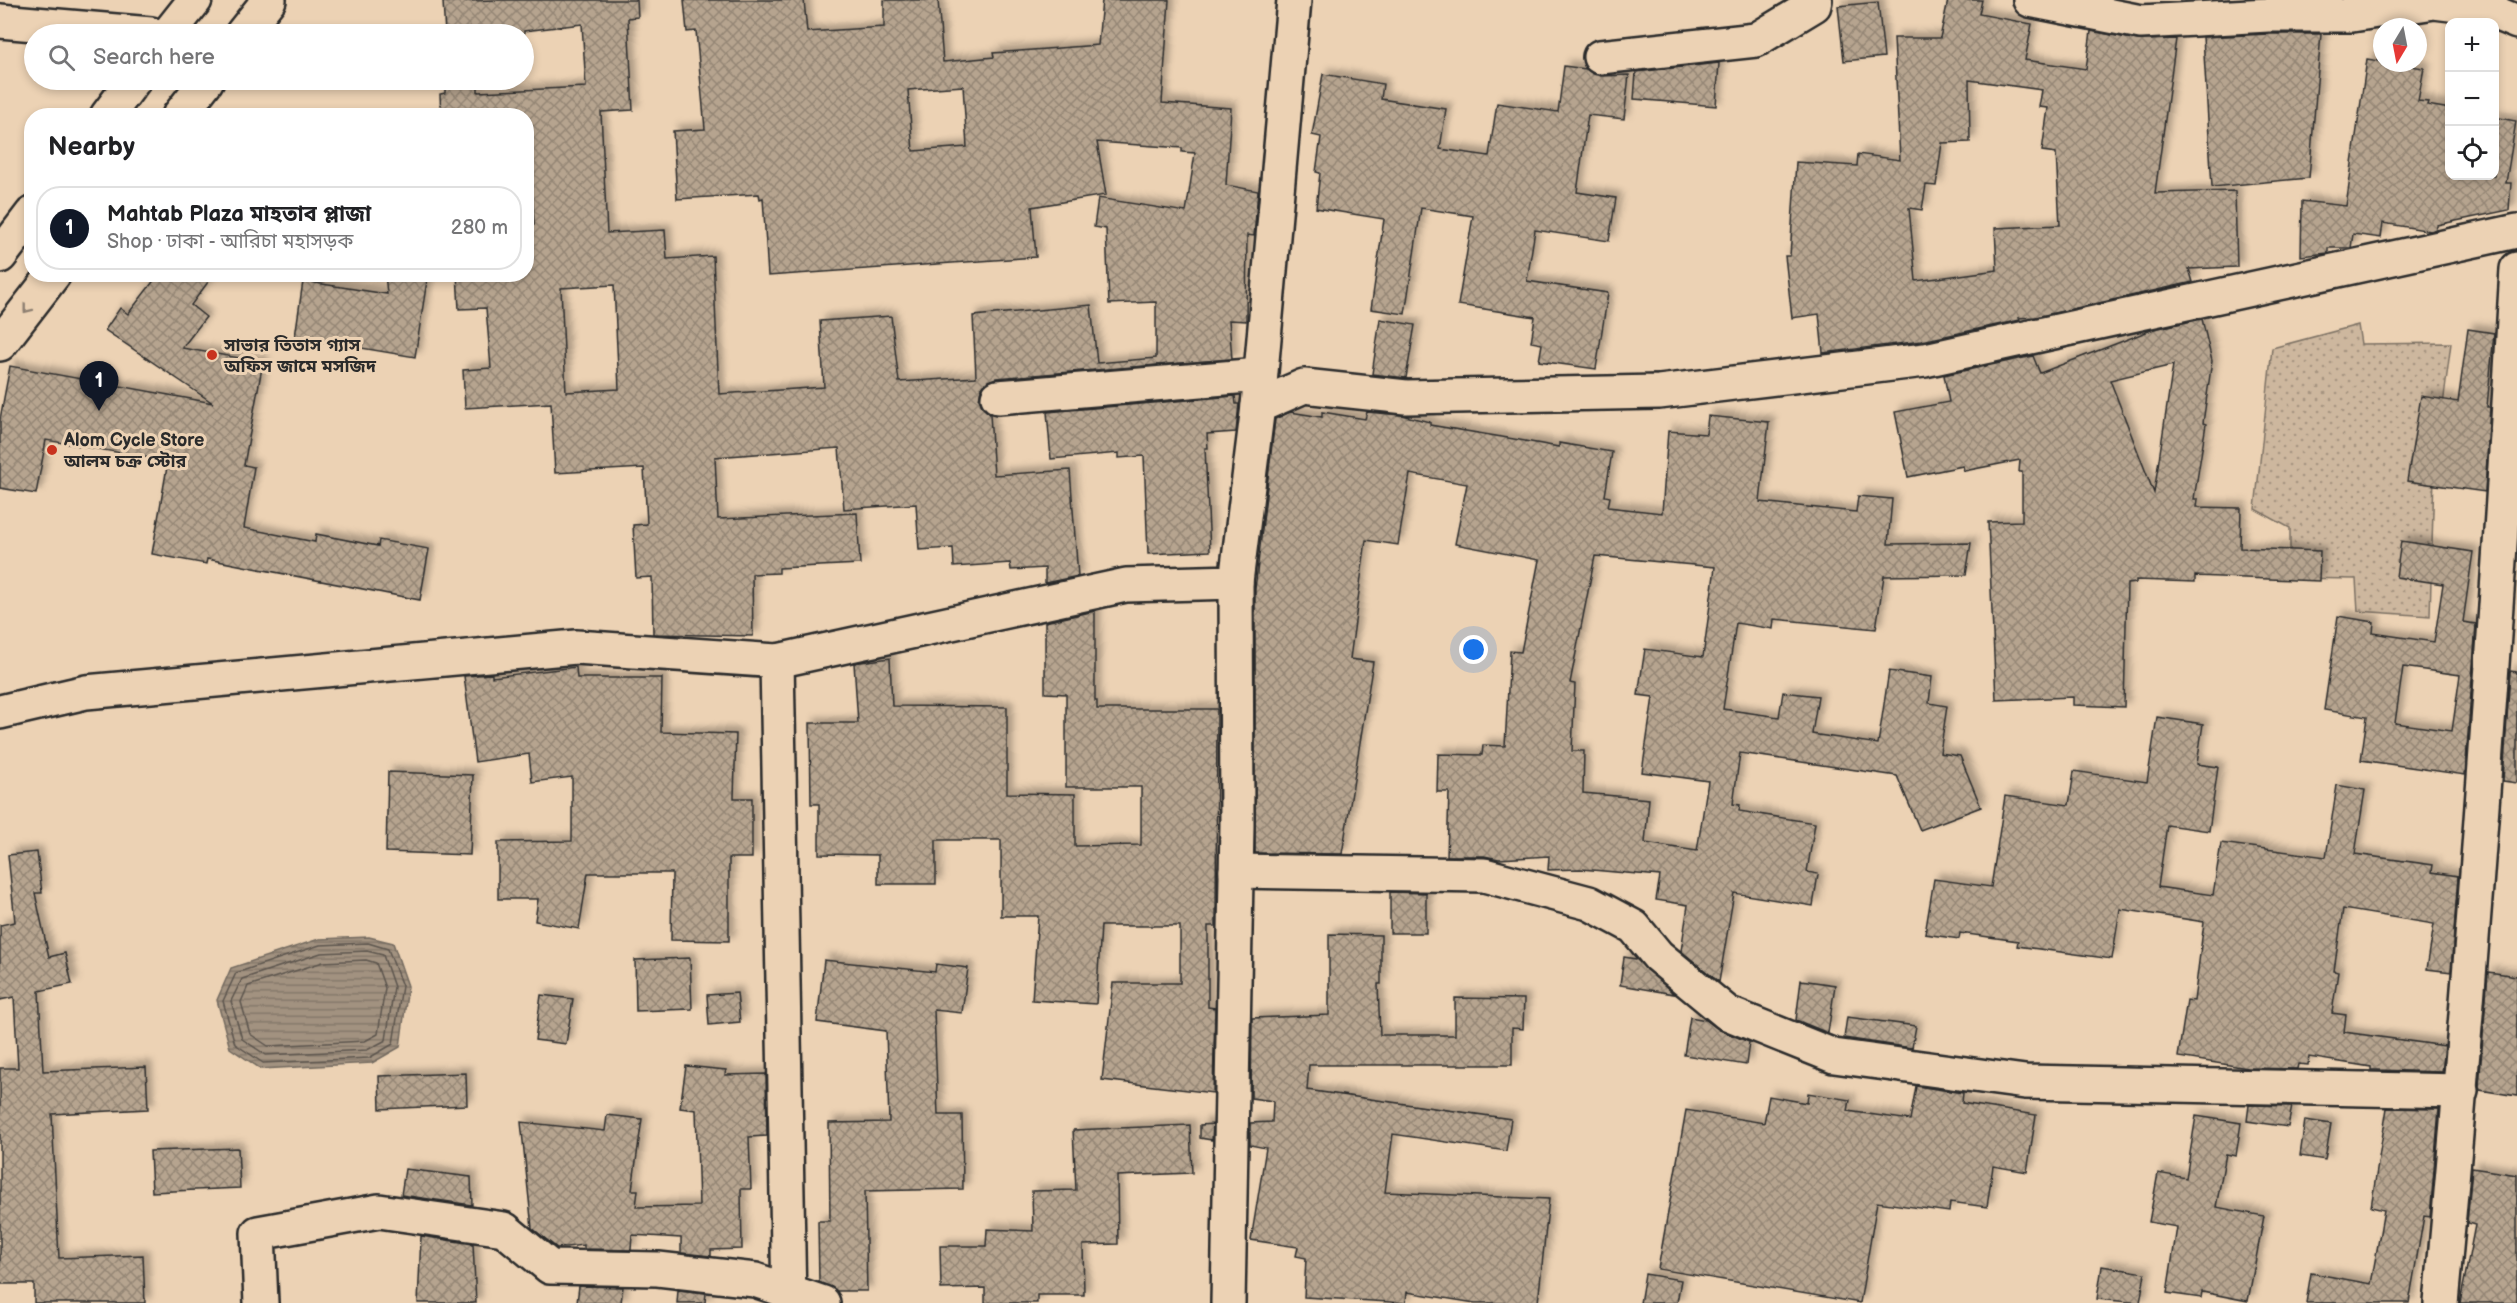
<!DOCTYPE html>
<meta charset="utf-8">
<style>
body{margin:0;font-family:"Balsamiq Sans","Noto Sans Bengali",sans-serif;background:#f2f2f2;color:#202124}
.controls{position:absolute;right:18px;top:18px;display:grid;overflow:hidden;border-radius:12px;box-shadow:0 3px 9px #0003}
.controls button{width:54px;height:54px;display:grid;place-items:center;padding:0;border:0;border-bottom:2px solid #e0e0e0;background:#fff;color:#202124;font:30px sans-serif}
.compass{position:absolute;left:2373px;top:18px;width:54px;height:54px;border-radius:50%;background:#fff;box-shadow:0 3px 9px #0003;rotate:190deg}
.you{position:absolute;left:1474px;top:650px;width:21px;height:21px;margin:-15px;border:4px solid #fff;border-radius:50%;background:#1a73e8;box-shadow:0 0 0 9px #1a73e833}
.badge{display:grid;place-items:center;width:39px;height:39px;border-radius:50%;background:#111827;color:#fff;font-size:20px;font-weight:700}
.pin{position:absolute;translate:-50% -50px;filter:drop-shadow(0 2px 3px #0008)}
.pin::after{content:'';position:absolute;top:32px;width:21px;height:18px;background:inherit;clip-path:polygon(0 0,100% 0,50% 100%)}
.list{margin:0;padding:0;list-style:none}
h2{display:flex;justify-content:space-between;align-items:center;height:78px;margin:0;padding:0 24px;font-size:26px}
h2 small{font-size:20px;font-weight:400;color:#757577}
.list li{display:grid;grid-template-columns:39px 1fr auto;gap:18px;align-items:center;box-sizing:border-box;height:84px;margin:0 12px 12px;padding:0 12px;border:2px solid #e0e0e0;border-radius:24px}
.list b{display:block;font-size:22px;white-space:nowrap}
.list p{margin:0;font-size:20px;white-space:nowrap;color:#757577}
.list em{font-size:20px;font-style:normal;color:#757577}
.icon{flex:none;width:33px;height:33px;fill:none;stroke:currentColor;stroke-width:2;stroke-linecap:round;stroke-linejoin:round}
.map{position:relative;flex:none;width:2517px;height:1303px;overflow:hidden}
.search{position:absolute;background:#fff;box-shadow:0 3px 9px #0003;left:24px;top:24px;width:510px;height:66px;display:flex;align-items:center;gap:15px;box-sizing:border-box;padding:0 21px;border-radius:33px;color:#757577;font-size:22px}
.panel{position:absolute;background:#fff;box-shadow:0 3px 9px #0003;left:24px;top:108px;width:510px;height:174px;border-radius:24px}
.map>svg:first-child{display:block}
.park{fill:url(#park-dots);stroke:#7c7164;stroke-width:1.5}
.water{fill:url(#water-rules);stroke:#72695e;stroke-width:1.5}
.lines{fill:none;stroke-linecap:round;stroke-linejoin:round}
.shore{stroke:#5b544d;stroke-width:1.5}
.building{fill:url(#building-cross-hatch);stroke:#2b2b2b;stroke-width:1.5;fill-rule:evenodd;filter:url(#shadow)}
.minor-casing{stroke:#2b2b2b;stroke-width:38}
.trunk-casing{stroke:#2b2b2b;stroke-width:38}
.minor{stroke:#ecd2b4;stroke-width:33}
.trunk{stroke:#ecd2b4;stroke-width:33}
.oneway{stroke:#8c7e70}
.poi-dot{fill:#c8321e;stroke:#ecd2b4;stroke-width:2}
.labels{text-anchor:middle;stroke-width:6;stroke-linejoin:round;paint-order:stroke}
.poi-label{font-size:18px;font-weight:bold;fill:#2b2b2b;stroke:#ecd2b4;text-anchor:start}
</style>
<div class="map">
<svg width="2517" height="1303" viewBox="0 0 2517 1303">
<defs>
<pattern id="park-dots" width="8" height="8" patternUnits="userSpaceOnUse" patternTransform="scale(1.5)"><rect width="8" height="8" fill="#cdb79e"/><path d="M2 2h.1M6 6h.1" fill="none" stroke="#a79581" stroke-width="1.8" stroke-linecap="round"/></pattern>
<pattern id="water-rules" width="6" height="5" patternUnits="userSpaceOnUse" patternTransform="scale(1.5)"><rect width="6" height="5" fill="#a29280"/><path d="M0 2.5h6" fill="none" stroke="#847769"/></pattern>
<pattern id="building-cross-hatch" width="8" height="8" patternUnits="userSpaceOnUse" patternTransform="scale(1.5)"><rect width="8" height="8" fill="#b6a48f"/><path d="M0 0l8 8M0 8l8-8" fill="none" stroke="#948675"/></pattern>
<filter id="shadow"><feDropShadow dx="5.5" dy="-5.5" stdDeviation="3" flood-color="#0004"/></filter>
</defs>
<rect width="100%" height="100%" fill="#ecd2b4"/>
<filter id="ink" filterUnits="userSpaceOnUse"><feTurbulence type="fractalNoise" baseFrequency=".0167" numOctaves="2"/><feDisplacementMap in="SourceGraphic" scale="12" xChannelSelector="R" yChannelSelector="G"/><feConvolveMatrix kernelMatrix="1 2 1 2 8 2 1 2 1" color-interpolation-filters="sRGB"/></filter>
<g filter="url(#ink)">
<polygon class="park" points="2358,325 2361,344 2451,343 2434,475 2430,616 2358,611 2356,579 2290,578 2290,528 2255,509 2272,348"/>
<polygon class="water" points="369,937 393,943 408,986 400,1047 372,1063 261,1069 230,1048 217,1000 231,968 319,939"/>
<g class="lines">
<g class="shore">
<polygon points="368,943 388,949 402,986 393,1044 369,1058 263,1063 235,1044 223,1001 236,973 320,945"/>
<polygon points="367,951 383,955 394,987 386,1040 367,1050 266,1055 242,1039 231,1001 242,979 321,953"/>
<polygon points="366,960 376,963 385,988 378,1034 365,1041 268,1046 250,1034 241,1002 248,986 323,962"/>
</g>
</g>
<g class="building">
<path d="M494,0h143l1,17 -10,1 5,92 -32,2 6,121 58,-3 2,29 46,-3 6,138 105,-7 -4,-66 71,-5 8,66 77,-5 -3,-61 118,-11 6,58 59,-5v-56l-47,2 -3,-75 -12,-2 4,-29 88,14 9,-59 -13,-1v-4l-85,-6 9,53 -74,12 4,50 -268,19 -5,-78 -3,1 -1,-5 -82,5 -4,-68 32,-2 -9,-98 -9,1 -3,-32h120l3,32 77,-5v-27h54l5,62 51,-5 -1,-4 105,-8 4,-45h67l-7,103 69,5 -5,77 32,6 -4,45 -7,-1 -1,86 -17,-1 3,39 -236,19 -8,3 -7,8 -2,10 4,9 7,6 4,61 76,-5 8,106 -33,7v-15l-34,2 -1,-7 -56,4 -1,-19 -34,2 -3,-46 -72,5 -5,-61 -124,9 3,62 139,-6 3,51 -81,4v5l-27,1 1,62 -100,-2 -1,-57 -16,1 -3,-53 14,-1 -3,-56 -89,5 -4,-70 -86,5 -2,-38 28,-2 -5,-60 -27,1 -2,-35h69v-49h8l-3,-52h-5v-57h-85l-1,-22 5,-1v-13h33v12l108,-5 -4,-63 -58,7v7v-4h-79l-2,-32zM963,86l4,61 -54,4 -5,-61zM614,285l5,104 -53,3 -5,-104z"/>
<path d="M1948,0h34l-3,14 53,10 -7,36 61,9 5,-38 47,9 38,-1 -21,154 80,-2 2,76 -48,2 4,13 -157,35 -17,1 1,2 -98,21 -99,12 -4,-39 -27,4 -7,-62h5l6,-94 61,4 1,-12 42,6 -6,-122h46zM1969,80l73,10 -3,17 9,1 -6,43 14,2 4,72 -65,3 2,42 -81,11 -7,-73 13,2 4,-25 10,1 6,-43 28,-1z"/>
<polygon points="1878,2 1884,57 1844,61 1838,6"/>
<polygon points="2269,34 2321,34 2309,178 2212,187 2203,37"/>
<polygon points="2367,59 2424,68 2418,101 2428,102 2427,105 2450,109 2450,176 2494,176 2494,117 2516,121 2506,183 2511,183 2509,210 2437,225 2436,229 2431,231 2383,223 2381,238 2353,234 2351,248 2328,248 2328,253 2301,256 2302,201 2346,206"/>
<polygon points="1719,63 1716,106 1634,99 1636,72"/>
<polygon points="1564,66 1586,69 1601,76 1629,75 1624,119 1588,115 1577,192 1616,198 1609,241 1535,230 1527,281 1608,293 1596,369 1539,361 1542,344 1531,342 1535,317 1458,305 1473,216 1421,208 1405,314 1371,309 1384,219 1316,208 1320,173 1316,172 1321,137 1312,135 1323,74 1383,84 1381,99 1446,109 1440,149 1489,156 1497,103 1558,112"/>
<polygon points="159,274 214,274 191,305 206,317 182,348 263,362 244,465 254,467 244,528 315,542 316,534 378,546 379,540 429,549 420,600 207,559 206,564 152,554 168,461 46,440 36,494 0,488 0,419 10,366 213,403 105,330 120,308 128,314"/>
<polygon points="385,274 428,274 415,357 295,337 303,281 387,294"/>
<polygon points="1380,319 1415,325 1406,378 1372,374"/>
<path d="M2202,319l10,42 -9,62 3,1 -12,75h4l-1,8 44,1 -1,40 80,3 -1,30 -124,-5v6l-59,-2v3l-9,1 -3,123 -51,-2v-8l-77,3 -8,-178 34,-1v-49h-3l1,-12 -56,11 -1,-5 -55,11 -13,-65 54,-10 -5,-27 89,-19 7,17 114,-44zM2173,365l-19,128 -44,-113z"/>
<polygon points="2468,329 2494,333 2487,407 2490,407 2485,492 2407,481 2421,396 2458,402"/>
<polygon points="1235,396 1236,404 1239,404 1236,432 1207,434 1208,448 1205,448 1210,551 1148,554 1144,456 1119,458 1119,453 1051,459 1047,412"/>
<path d="M1290,412l32,5v-5l43,7 2,-7 34,3 29,7v3l78,13 51,9v-4l53,9 -7,44 5,1 -2,10 54,6 6,-82 38,3 2,-18 61,6 -9,80 96,10 2,-16 34,3 -4,45 83,-1 -5,32 -82,1 -8,53 -102,-10 -1,10 -37,-6 -13,86 56,8 4,-25 35,4 -6,38 66,10 11,-73 43,6 -3,26 18,3 -7,47 20,3 21,51 -61,23 -23,-54 -157,-23 -7,51 7,1 -1,6 76,12 -8,49 11,2 -5,32 -79,-13 -15,89 -38,-31 7,-46 -32,-5 4,-24 -79,-7 -33,1 1,-14 -50,3 -15,-3h-37l2,-64h-12l1,-38 44,1 1,-10 22,1 5,-95 11,1 18,-92 -84,-16 12,-60 -57,-10 -12,71 -32,-5 -16,119 23,3 -31,192 -87,-1v-264l20,-170zM1595,556l120,11 -12,90 -58,-8 -7,46 15,2 -11,75 66,9 -11,70 -52,-8 4,-44 -66,-6 1,-42h-12l3,-67 -5,-1z"/>
<path d="M2401,541l72,11 -10,70 13,2 -11,151 -104,-15 6,-43 -43,-7 14,-94 36,6 -1,11 61,9 9,-58 -47,-7zM2403,667l57,8 -8,56 -57,-8z"/>
<polygon points="1095,611 1095,701 1097,701 1097,709 1217,709 1216,926 1208,926 1208,1007 1215,1008 1213,1093 1102,1080 1113,983 1180,983 1180,926 1101,926 1096,1004 1032,1000 1038,916 1001,916 1001,840 936,840 936,884 878,884 878,855 819,854 819,804 811,804 810,723 858,723 854,663 890,658 892,706 1007,707 1007,793 1075,794 1075,846 1141,845 1141,787 1066,787 1066,694 1045,693 1045,622"/>
<polygon points="576,667 577,678 662,678 661,732 736,734 734,798 752,798 752,858 729,858 729,941 671,940 672,873 588,873 579,929 535,921 538,899 498,899 498,842 572,841 572,777 532,782 529,754 475,762 464,676 492,674 492,677"/>
<polygon points="2510,671 2517,672 2517,783 2503,781"/>
<polygon points="2157,717 2203,724 2197,764 2218,767 2209,831 2167,825 2158,887 2213,895 2221,843 2326,857 2337,785 2365,790 2355,854 2433,865 2432,872 2458,876 2451,972 2427,969 2434,924 2343,909 2334,971 2338,972 2332,1013 2346,1015 2344,1032 2445,1046 2442,1072 2376,1070 2371,1070 2371,1067 2309,1057 2308,1065 2298,1064 2297,1069 2248,1068 2178,1057 2187,1000 2194,1001 2204,922 2120,909 2112,959 2017,946 2018,941 1960,933 1959,939 1925,934 1934,879 1991,887 2005,796 2069,805 2074,771 2147,782"/>
<polygon points="388,772 473,775 470,855 386,852"/>
<polygon points="37,852 42,893 35,893 49,957 65,953 72,984 39,991 43,1071 146,1067 148,1109 52,1114 59,1258 143,1255 145,1303 34,1303 34,1284 0,1284 0,1068 18,1068 14,997 0,1000 0,925 15,922 8,855"/>
<polygon points="1390,892 1426,893 1426,933 1390,933"/>
<polygon points="1329,934 1381,935 1381,984 1378,984 1380,1035 1455,1035 1455,998 1524,999 1523,1029 1512,1028 1512,1065 1309,1065 1307,1090 1511,1119 1506,1151 1393,1134 1385,1192 1549,1199 1538,1303 1475,1303 1407,1292 1406,1303 1304,1297 1306,1258 1296,1256 1298,1247 1251,1240 1266,1148 1250,1145 1250,1123 1272,1122 1273,1101 1251,1098 1252,1018 1329,1015"/>
<polygon points="1624,957 1636,959 1674,994 1620,985"/>
<polygon points="690,958 692,1009 636,1011 635,960"/>
<polygon points="824,960 935,972 936,964 968,968 962,1013 934,1010 938,1115 962,1115 963,1189 865,1191 867,1291 837,1291 819,1282 818,1221 830,1221 829,1123 889,1122 886,1031 817,1022"/>
<polygon points="2488,972 2517,976 2517,1096 2480,1090 2479,1087"/>
<polygon points="1801,980 1835,985 1828,1033 1796,1020"/>
<polygon points="737,993 740,1022 709,1025 707,995"/>
<polygon points="541,995 573,999 566,1044 535,1040"/>
<polygon points="1690,1017 1706,1020 1720,1030 1749,1042 1746,1065 1684,1055"/>
<polygon points="1847,1017 1916,1026 1912,1048 1844,1038"/>
<polygon points="686,1066 726,1070 725,1075 766,1074 767,1136 749,1137 751,1189 741,1189 742,1249 711,1250 711,1256 681,1253 681,1238 632,1235 631,1250 584,1249 584,1245 557,1248 532,1228 521,1122 605,1131 607,1115 642,1119 632,1190 638,1190 636,1207 699,1206 696,1110 680,1108"/>
<polygon points="466,1073 467,1105 380,1109 379,1076"/>
<polygon points="1916,1086 1963,1093 1962,1103 2036,1115 2027,1172 1993,1166 1987,1207 1950,1202 1949,1212 1877,1202 1860,1303 1658,1269 1686,1110 1764,1123 1769,1096 1807,1103 1808,1093 1850,1100 1848,1111 1910,1120"/>
<polygon points="2249,1105 2292,1106 2288,1127 2247,1121"/>
<polygon points="2387,1108 2439,1109 2430,1217 2424,1216 2409,1303 2306,1303 2311,1273 2371,1284 2384,1210 2371,1207"/>
<polygon points="2196,1116 2241,1123 2236,1156 2226,1154 2216,1207 2264,1216 2248,1301 2202,1292 2201,1298 2167,1293 2177,1227 2149,1222 2158,1173 2186,1178"/>
<polygon points="2305,1120 2331,1124 2325,1160 2300,1156"/>
<polygon points="1213,1124 1212,1140 1200,1138 1200,1125"/>
<polygon points="1190,1125 1192,1173 1117,1176 1118,1244 1083,1245 1084,1295 1037,1295 1037,1303 985,1303 985,1288 941,1289 940,1246 986,1246 987,1229 1033,1231 1032,1191 1076,1190 1073,1130"/>
<polygon points="238,1148 240,1188 152,1192 150,1151"/>
<polygon points="2472,1168 2517,1175 2517,1303 2460,1303 2475,1225 2467,1223"/>
<polygon points="405,1169 471,1177 472,1205 401,1195"/>
<polygon points="421,1236 473,1244 476,1303 418,1303"/>
<polygon points="2102,1266 2145,1273 2140,1303 2097,1299"/>
<polygon points="1645,1274 1681,1280 1677,1303 1640,1303"/>
<polygon points="579,1286 623,1287 621,1303 577,1303"/>
<polygon points="678,1290 706,1293 705,1303 677,1303"/>
</g>
<g class="lines">
<defs>
<g id="minor">
<polyline points="2030,0 2141,22 2268,15 2352,15 2434,2 2483,8 2517,22"/>
<polyline points="0,21 151,34"/>
<polyline points="1600,57 1756,40 1814,5 1815,0"/>
<polyline points="998,397 1260,375"/>
<polyline points="1258,406 1294,0"/>
<polyline points="777,661 789,1303"/>
<polyline points="0,712 86,692 576,647 777,661 1126,585 1236,582 1258,406 1304,386 1406,397 1659,392 1925,360 2517,231"/>
<polyline points="1236,871 1484,875 1589,903 1634,927 1658,956 1727,1013 1834,1056 2025,1082 2461,1091"/>
<polyline points="261,1303 258,1233 379,1211 504,1229 550,1267 658,1269 755,1280 823,1303"/>
<polyline points="1228,1303 1237,825 1236,582"/>
<path d="M2441,1303c32,-344 56,-689 76,-1034"/>
</g>
<g id="trunk">
<polyline points="168,34 195,0"/>
<polyline points="242,34 269,0"/>
<polyline points="107,116 134,80"/>
<polyline points="179,116 207,80"/>
<polyline points="0,256 32,214"/>
<polyline points="0,344 54,274"/>
</g>
</defs>
<use href="#minor" class="minor-casing"/>
<use href="#trunk" class="trunk-casing"/>
<use href="#minor" class="minor"/>
<use href="#trunk" class="trunk"/>
</g>
<defs><path id="oneway-chevron" d="M-2-3.5L2.5 0L-2 3.5" fill="none" stroke-width="1.6" stroke-linecap="round" stroke-linejoin="round" transform="scale(1.5)"/></defs>
<use class="oneway" href="#oneway-chevron" transform="translate(27 309) rotate(128)"/>
</g>
<g class="poi-dot">
<circle cx="212" cy="355" r="6"/>
<circle cx="52" cy="450" r="6"/>
</g>
<g class="labels">
<g class="poi-label">
<text x="224" y="351">সাভার তিতাস গ্যাস<tspan x="224" dy="21">অফিস জামে মসজিদ</tspan></text>
<text x="64" y="446">Alom Cycle Store<tspan x="64" dy="21">আলম চক্র স্টোর</tspan></text>
</g>
</g>
</svg>
<div class="controls">
<button>+</button>
<button>−</button>
<button><svg class="icon" aria-label="locate" viewBox="0 0 24 24"><circle cx="12" cy="12" r="6"/><path d="M12 2v4M12 18v4M2 12h4M18 12h4"/></svg></button>
</div>
<svg class="compass" viewBox="-18 -18 36 36"><path d="M0-13l5 13h-10z" fill="#e53935"/><path d="M0 13l5-13h-10z" fill="#757577"/></svg>
<div class="you"></div>
<div class="pin badge" style="left:99px;top:411px">1</div>
<div class="search"><svg class="icon" aria-label="search" viewBox="0 0 24 24"><circle cx="10" cy="10" r="6"/><path d="M15 15l6 6"/></svg>Search here</div>
<section class="panel">
<h2>Nearby<small></small></h2>
<ul class="list">
<li><span class="badge">1</span><div><b>Mahtab Plaza মাহতাব প্লাজা</b><p>Shop · ঢাকা - আরিচা মহাসড়ক</p></div><em>280 m</em></li>
</ul>
</section>
</div>
